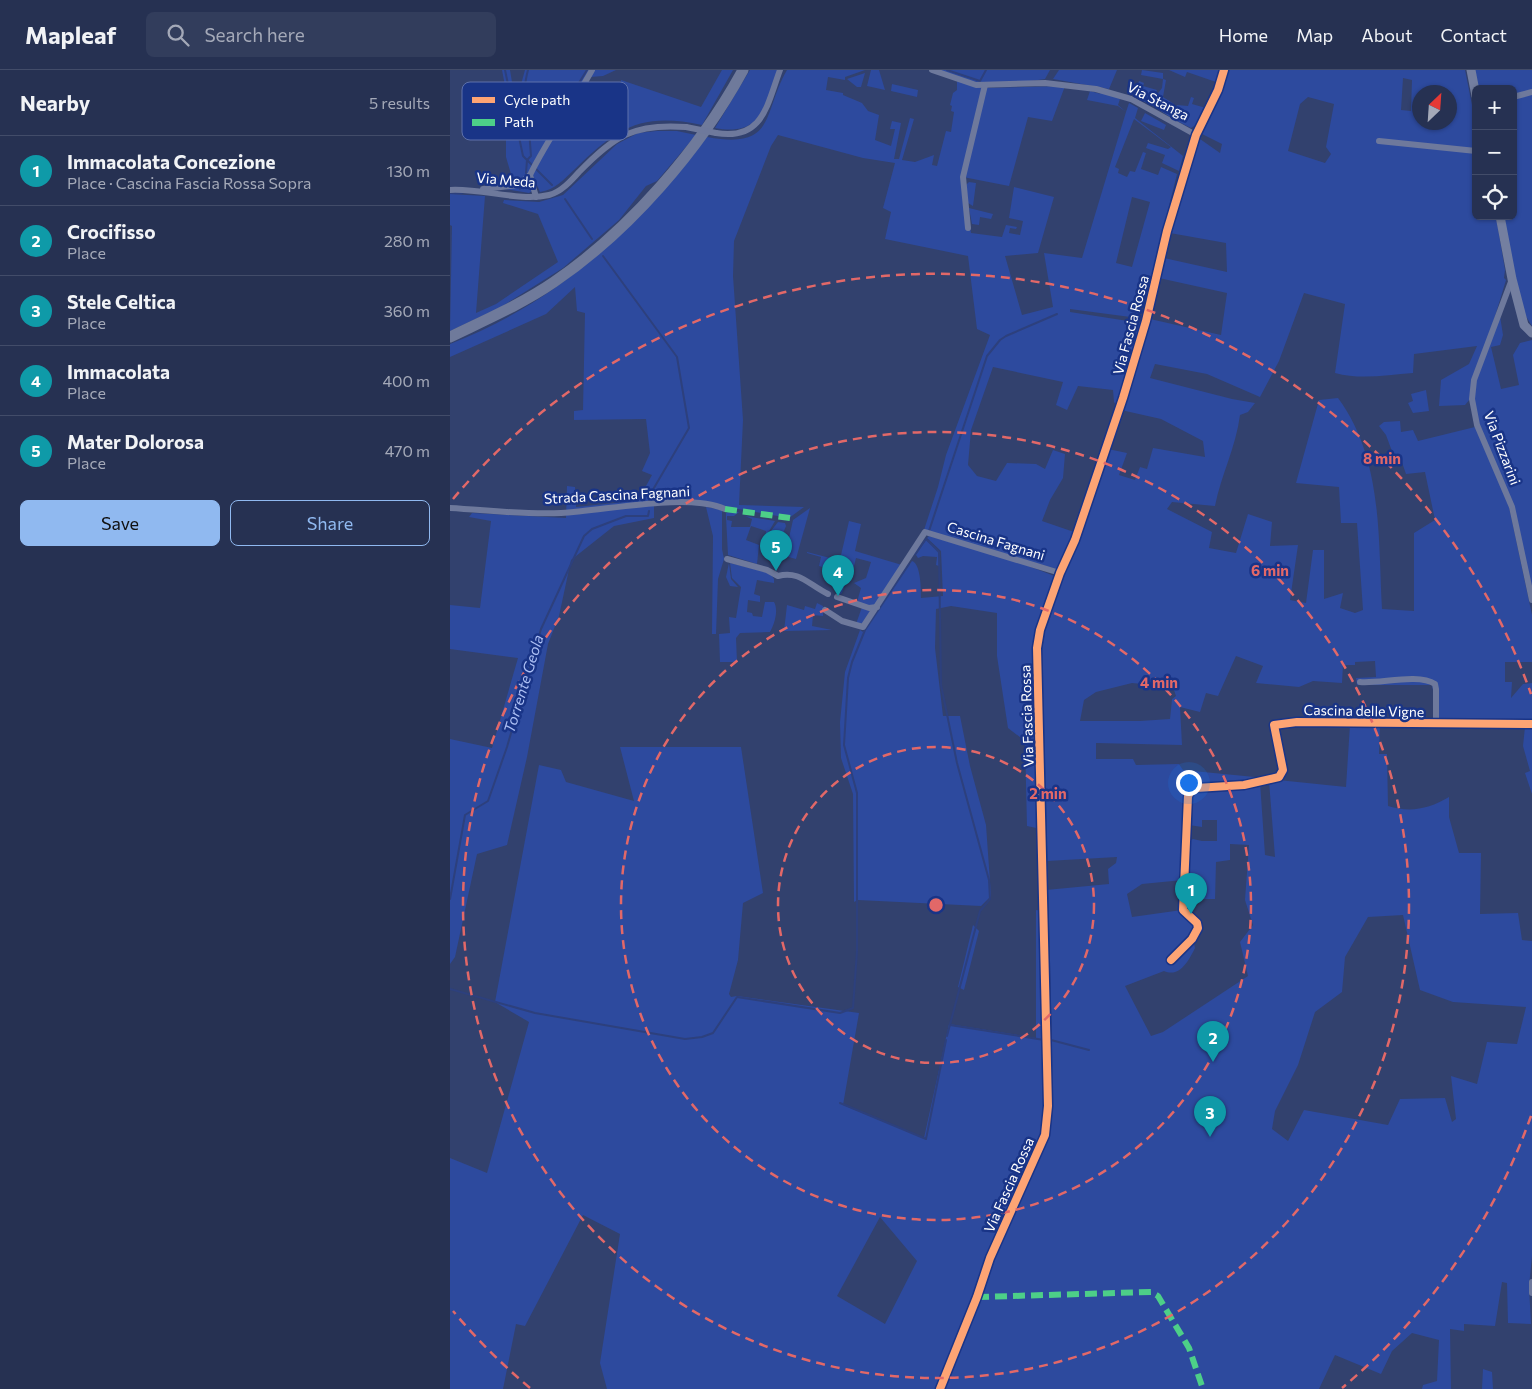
<!DOCTYPE html>
<meta charset="utf-8">
<style>
body{margin:0;font-family:Commissioner,sans-serif;background:#323d5c;color:#f1f3f6}
.controls{position:absolute;right:15px;top:15px;display:grid;overflow:hidden;border-radius:8px;box-shadow:0 1px 4px #0004}
.controls button{width:45px;height:45px;display:grid;place-items:center;padding:0;border:0;border-bottom:1px solid #424c69;background:#263152;color:#f1f3f6;font:25px sans-serif}
.compass{position:absolute;left:962px;top:15px;width:45px;height:45px;border-radius:50%;background:#263152;box-shadow:0 1px 4px #0004;rotate:25deg}
.you{position:absolute;left:738px;top:712px;width:18px;height:18px;margin:-12px;border:4px solid #fff;border-radius:50%;background:#1a73e8;box-shadow:0 0 0 8px #1a73e833}
.badge{display:grid;place-items:center;width:32px;height:32px;border-radius:50%;background:#90b9f0;color:#fff;font-size:16px;font-weight:700}
.pin{position:absolute;translate:-50% -41px;filter:drop-shadow(0 1px 2px #0008)}
.pin::after{content:'';position:absolute;top:26px;width:18px;height:15px;background:inherit;clip-path:polygon(0 0,100% 0,50% 100%)}
.list{margin:0;padding:0;list-style:none}
h2{display:flex;justify-content:space-between;align-items:center;height:65px;margin:0;padding:0 20px;font-size:21px}
h2 small{font-size:16px;font-weight:400;color:#a4a9b8}
.list li{display:grid;grid-template-columns:32px 1fr auto;gap:15px;align-items:center;box-sizing:border-box;height:70px;padding:0 20px;border-top:1px solid #424c69}
.list b{display:block;font-size:19px;white-space:nowrap}
.list p{margin:0;font-size:16px;white-space:nowrap;color:#a4a9b8}
.list em{font-size:16px;font-style:normal;color:#a4a9b8}
.actions{display:flex;gap:10px;padding:15px 20px}
.actions a{flex:1;padding:11px 0;border:1px solid #90b9f0;border-radius:8px;text-align:center;font-size:18px;color:#90b9f0}
.actions .main{background:#90b9f0;color:#111}
.icon{flex:none;width:28px;height:28px;fill:none;stroke:currentColor;stroke-width:2;stroke-linecap:round;stroke-linejoin:round}
.map{position:relative;flex:none;width:1082px;height:1319px;overflow:hidden}
header{display:flex;align-items:center;gap:30px;box-sizing:border-box;height:70px;padding:0 25px;background:#263152;border-bottom:1px solid #424c69}
header strong{font-size:24px}
nav{display:flex;gap:28px;margin-inline-start:auto;font-size:18px}
.search{width:350px;height:45px;background:#323d5c;display:flex;align-items:center;gap:12px;box-sizing:border-box;padding:0 18px;border-radius:8px;color:#a4a9b8;font-size:19px}
main{display:flex}
aside{flex:1;background:#263152}
.map>svg:first-child{display:block}
.green{fill:#2d4a9e;fill-rule:evenodd}
.lines{fill:none;stroke-linecap:round;stroke-linejoin:round}
.stream{stroke:#2d407d;stroke-width:2}
.street{stroke:#6e799c;stroke-width:6}
.secondary{stroke:#747fa0;stroke-width:9}
.highway{stroke:#6f7a9b;stroke-width:11}
.street-bridge{stroke:#6e799c;stroke-width:6}
.quiet{stroke:#4dcf88;stroke-width:6;stroke-dasharray:12 6;stroke-linecap:butt}
.cycleway-casing{stroke:#193487;stroke-width:11}
.cycleway{stroke:#fda474;stroke-width:8}
.ring{fill:none;stroke:#e26868;stroke-width:2.5;stroke-dasharray:9 6}
.labels{text-anchor:middle;stroke-width:5;stroke-linejoin:round;paint-order:stroke}
.street-label{font-size:14px;fill:#fff;stroke:#193487}
.water-label{font-size:15px;font-style:italic;fill:#acbff4;stroke:#193487}
.key{fill:#193487;stroke:#5e71ab;stroke-width:1}
.key-label{font-size:14px;fill:#fff}
.centre{fill:#e26868;stroke:#193487;stroke-width:2.5}
.ring-label{font-size:15px;text-anchor:middle;font-weight:bold;fill:#e26868;stroke:#193487;stroke-width:5;stroke-linejoin:round;paint-order:stroke}
</style>
<header>
<strong>Mapleaf</strong>
<div class="search"><svg class="icon" aria-label="search" viewBox="0 0 24 24"><circle cx="10" cy="10" r="6"/><path d="M15 15l6 6"/></svg>Search here</div>
<nav><a>Home</a><a>Map</a><a>About</a><a>Contact</a></nav>
</header>
<main>
<aside>
<h2>Nearby<small>5 results</small></h2>
<ul class="list">
<li><span class="badge" style="background:#0f9aa8">1</span><div><b>Immacolata Concezione</b><p>Place · Cascina Fascia Rossa Sopra</p></div><em>130 m</em></li>
<li><span class="badge" style="background:#0f9aa8">2</span><div><b>Crocifisso</b><p>Place</p></div><em>280 m</em></li>
<li><span class="badge" style="background:#0f9aa8">3</span><div><b>Stele Celtica</b><p>Place</p></div><em>360 m</em></li>
<li><span class="badge" style="background:#0f9aa8">4</span><div><b>Immacolata</b><p>Place</p></div><em>400 m</em></li>
<li><span class="badge" style="background:#0f9aa8">5</span><div><b>Mater Dolorosa</b><p>Place</p></div><em>470 m</em></li>
</ul>
<div class="actions"><a class="main">Save</a><a>Share</a></div>
</aside>
<div class="map">
<svg width="1082" height="1319" viewBox="0 0 1082 1319">
<rect width="100%" height="100%" fill="#32416e"/>
<g class="green">
<path d="M52,0h8l3,18h7l5,-18h91l-13,6 -13,1 -22,39 26,9 23,-10 4,-35 80,27 21,-37h11l-31,55c-61,-13 -85,3 -127,44 -11,10 -20,21 -35,23l-8,-18 -13,8 -6,-1 -7,-24v-25l4,-20z"/>
<path d="M300,0h28c-13,36 -16,67 -63,58z"/>
<path d="M337,0h78l-20,7v3l-17,-3 -2,13 17,3v2l19,8 6,8 11,4 -4,25 16,6 4,-17h-5l2,-8 9,2 -7,36h5l11,-41 4,1 -12,41 13,2 19,-7 -2,10 5,1 9,-35 5,1 3,-20 -3,-1 1,-5 -2,-1 3,-12 4,-3v-9l27,7 -22,90 9,55 31,4 4,-12 11,2 -1,2 -6,-1 -1,5 11,2 3,-14 -14,-3 5,-31 40,10 -16,56 -33,3 17,59 31,-8 -9,-54 38,5 44,-146 -8,-6 -31,-6 3,-9 11,3 -9,-8 -39,-7 6,-9h58l-8,19 -15,-3 26,13 -2,6 8,7 3,-9 9,5 -3,10 48,38 -4,15 -17,-8 3,-8 -19,-7 2,-5 20,6 3,-2 -37,-28 -19,48 4,2 -1,4 9,4 3,-6 5,1 8,-20 3,1 -5,16 17,6 3,-8 16,7 -29,117 -6,1 -4,26 -68,-9v3l71,11 -24,83 -3,-4 -1,-12 -35,-4 -11,24 -11,-5 7,-23 -70,-15 -22,63 -3,35 9,11 19,5 11,-18 29,1 9,5 8,-19 12,4 -2,24 -13,22 -8,21 32,11 -13,31 -5,6 -132,-39 14,-43 8,-32 44,-120 -13,-6 -9,-73 -83,-17 6,-27 -8,-4 12,-45 -32,-5 -85,-23 -7,11 -37,95 -1,35 10,144 -4,85 65,2 -15,11 -102,-18 -33,5v13l-40,8 -43,34 -12,56 -11,28 -21,113 -20,88 -30,9 -22,103 -5,7v-225l42,9 26,-90 -68,-9v-44l30,3 11,-87 -22,-4 3,-4 94,5 1,-32 8,1 1,20 58,-6 6,-4 12,-22 -10,-4 8,-18 -4,-34 -72,1v-9l9,-1 2,-97 -8,-2 -2,-24 -29,27 -96,43v-13c105,-40 190,-118 257,-207 70,13 55,-24 80,-67zM682,127l18,5 -18,65 -16,-4z"/>
<polygon points="421,0 429,0 435,20 417,16"/>
<path d="M490,0h110l-5,9c-34,5 -75,9 -105,-9z"/>
<polygon points="692,0 713,3 713,9 716,10 713,27 724,34 720,47 700,34 712,18 713,9 691,5"/>
<polygon points="719,0 770,0 766,12 737,2 735,7"/>
<path d="M777,0h238l11,55v91h20l9,54 -1,8 2,2 -36,119 -5,6 -26,1 2,-26 28,-16 8,-18 -63,8 -1,19c-26,2 -53,7 -78,0l10,-69 -41,-11 -25,68 -19,36 -53,-23 -52,-10 -5,14 82,21 23,4 -7,9 -8,3c-4,32 -19,60 -25,91l-43,-4 -5,7 45,23 -3,16 27,5 12,-39 24,8 -2,24 28,-1 -8,55 16,3 7,-53h11v49l19,-6 -3,15 15,5 8,-3 -6,-87h-16l-2,-36 -43,-4 23,-83 19,-2c45,61 40,139 44,211l32,2v-78l21,-13 -10,-48 -19,2 -7,-20h-6l-7,-19 -7,-9 5,-4 16,-1 1,11 12,-2 5,11 57,-14 33,75 24,113v47h-27v20h7l-1,16 12,-14 9,-1v39h-93l-7,-37h-75l-1,-7 20,-1 -1,-16 -20,1v3h-12l-1,18 -29,-2 -14,6 -43,-4 7,-17 -27,-10 -18,40 -12,-3 -6,19 -20,-5 2,38 -86,-2v16h37l3,6 43,-1 4,6 82,8 -22,6 -55,6 -5,90 -41,4 -15,10 5,23 50,-7 14,13 -3,16 2,9c-6,12 -15,30 -31,23l-39,15 26,50 12,-4 85,-56 -8,-34 13,-17 -8,-25 4,-55 -19,-1v16l-14,2 -1,37h-31l5,-58 4,-2 9,2h15v-21h-15v7l-13,-2 1,-27 6,-8 64,-8 5,73 10,2 -6,-76 9,-1 68,7 4,-62 30,1 -1,28h8l1,52c22,7 41,3 61,-9v20l10,36h22l-1,61 38,-1 4,27 10,1v315l-3,31 2,37 -23,-1 -1,-40 -5,-1 -7,44 -31,-2v7l-14,-2 1,60h-29l1,-4 14,-4 2,-41 -27,-7 -20,18 -11,23 -46,-19 -16,34h-712l-7,-26 20,-129 -37,-19 -58,111 -9,-2 -13,65h-53v-231l37,15 42,-151 -34,-20 44,-237 22,5 5,12 68,19 -14,-54h121l22,146 -20,10 -5,57 -9,34 2,3 6,-1 122,17 -16,92 81,33 25,-114 87,14v-128l7,1 6,130 -3,-151 63,-6 -1,-15 8,-6 1,-6 -70,4 -7,-213 2,-18 8,-23 31,-76 27,-82 19,4 -8,22 16,5 5,-13 7,2 6,-21 52,9 -2,-16 -42,-22 -40,-9 29,-91 71,16 6,-42 -68,-15 5,-20 63,14 -1,-29 -56,-10 30,-94 20,14 2,-9 -20,-10zM953,8l9,2 -1,31 -10,-1zM969,22h30v30h-30zM858,27l26,7 -8,43 5,7 -6,9 -37,-12 12,-47zM682,613l41,4 3,9 -4,3 -2,20 -30,2h-60l4,-21 12,-8zM953,845l17,75 33,12 73,5 -9,37 -30,-2 -10,42 -26,-8 5,43 -4,3 -7,-24 -45,1 -12,26 -84,-15 -16,31 -16,-12 3,-18 23,-46 17,-53 27,-20 3,-35 23,-40zM430,1147l37,44 -32,63 -48,-28z"/>
<polygon points="1025,0 1082,0 1082,256 1072,240 1052,146 1063,146 1063,19 1029,19"/>
<polygon points="415,3 411,17 407,17 397,9"/>
<polygon points="689,11 694,13 693,16 707,20 703,30 697,33 684,27"/>
<polygon points="442,14 468,20 467,27 441,21"/>
<polygon points="615,16 602,51 578,47 559,116 513,107 535,18"/>
<polygon points="741,27 744,28 742,34 756,38 749,53 741,58 723,49 727,35 738,36"/>
<polygon points="695,43 716,55 714,60 691,51"/>
<polygon points="207,61 227,61 246,65 207,111 196,116 169,150 113,198 51,237 0,261 2,156 0,155 0,124 35,126 26,243 46,234 108,192 88,144 53,133 54,130 89,132 113,125 167,74 188,63"/>
<polygon points="77,108 82,121 79,123 55,119"/>
<polygon points="519,112 526,113 523,136 518,133 516,115"/>
<polygon points="519,138 543,144 541,149 530,147 529,155 522,154"/>
<polygon points="1050,246 1053,265 1050,275 1041,277 1051,319 1069,315 1063,285 1070,273 1082,270 1082,525 1062,437 1028,353 1024,329 1026,312"/>
<polygon points="976,320 979,341 963,343 958,333 963,331 961,324"/>
<polygon points="256,437 272,440 272,479 274,489 268,509 266,564 262,564 263,466"/>
<polygon points="360,438 346,489 335,486 343,450"/>
<polygon points="281,441 289,442 284,446 277,446 277,450 282,451 281,457 300,457 302,449 295,446 325,451 315,468 316,461 301,456 296,470 309,475 307,494 278,485 276,447 276,443"/>
<polygon points="399,451 411,454 405,481 452,495 426,534 422,537 407,532 411,518 404,513 416,508 421,492 406,488 400,512 396,511 392,523 387,527 392,510 394,510 396,505 394,504 396,492 391,485"/>
<polygon points="328,452 335,453 336,456 325,483 312,479 314,470"/>
<path d="M479,466l84,24 44,17 -19,52 3,200 -14,-3 -2,-85 -17,-13 -11,-72v-43l-46,-7 -15,3 -1,39 8,68h17l10,50 16,59 5,71 -10,10 -123,-6 -4,2 -1,-108 -12,-36 -1,-36 5,-50 15,-42 3,2 49,-71c9,3 9,28 9,37l22,-2 -2,-45 -14,-13z"/>
<polygon points="476,470 489,482 489,496 486,495 487,487 473,486 468,488 466,485"/>
<polygon points="357,482 384,489 382,500 369,496 371,487 357,483"/>
<polygon points="279,493 281,509 288,517 280,516 276,507"/>
<path d="M280,493l40,10 4,6v4l-17,-3 -3,14 6,2v6l-12,-2 -1,12 5,1 1,3 9,1 3,-15h9c5,9 0,23 -4,30l-30,1 -4,5 1,24h-17l-1,-28 11,-1 -1,-16 7,1 5,-31 -9,-9z"/>
<polygon points="367,533 373,536 373,546 363,545 362,556 382,560 334,561 337,535 354,540 355,536 365,539"/>
<polygon points="412,537 421,542 416,553 406,554"/>
<polygon points="1075,657 1082,657 1082,724 1075,703 1080,701 1073,676"/>
<polygon points="523,855 529,861 514,920 508,917"/>
<polygon points="1033,1299 1042,1302 1043,1319 1032,1319"/>
</g>
<g class="lines">
<g class="stream">
<polyline points="55,0 73,86 102,115"/>
<polyline points="497,0 530,11 536,0"/>
<path d="M66,55c8,-14 7,-38 12,-55"/>
<polyline points="76,103 77,90 81,86 79,59 106,37 117,32 137,0"/>
<polyline points="70,119 73,114"/>
<polyline points="0,123 12,123"/>
<polyline points="115,129 142,169"/>
<polyline points="153,186 227,287 239,358 201,423 199,431"/>
<polyline points="479,461 537,286 550,270 556,266 607,244"/>
<polyline points="465,484 476,469 489,482 491,615 507,693 539,810 540,829 530,841 497,966"/>
<polyline points="601,543 594,561 591,580 601,970 639,980"/>
<polyline points="0,829 15,745 38,731 57,677 91,559 134,466 142,459 176,446 198,446 199,441"/>
<polyline points="0,919 85,943 235,969 252,967 263,963 287,927 390,943 403,938 407,881 407,723 394,675 398,608 402,592 415,560 459,494"/>
<polyline points="500,955 594,970"/>
<polyline points="390,1033 476,1069 496,970"/>
</g>
<g class="street">
<polyline points="482,0 526,15 595,13 646,19 681,29 746,65"/>
<polyline points="1063,27 1082,22"/>
<path d="M266,63c47,8 51,-28 64,-63"/>
<polyline points="929,71 1026,81"/>
<polyline points="33,119 68,115 80,105"/>
<path d="M0,120c32,-2 69,12 99,5 12,-3 22,-14 30,-23 35,-36 55,-49 107,-45"/>
<path d="M86,127l-6,-22c18,-37 42,-69 62,-105"/>
<polyline points="518,158 513,107 535,15"/>
<polyline points="1062,209 1024,310 1022,329 1027,355 1062,437 1082,530"/>
<path d="M0,438c37,2 75,7 111,5 44,-2 125,-21 164,-4"/>
<path d="M277,489l40,11 11,6c21,-6 31,9 50,18"/>
<polyline points="387,527 419,538 427,537"/>
<polyline points="375,540 392,551 413,557 475,462 610,503"/>
<path d="M910,612c20,2 58,-9 75,2l1,5v35"/>
<polyline points="721,890 742,869 748,858 747,853 733,840 738,726 741,721 746,718 794,715 829,707 833,700 824,655 847,652 1082,654"/>
<polyline points="1082,1212 1082,1223"/>
<polyline points="490,1319 527,1227 540,1188 595,1065 598,1036 587,578 590,560 610,503 625,470 673,328 696,251 717,161 746,65 768,20 774,0"/>
</g>
<g class="secondary">
<polyline points="1021,0 1026,26"/>
<polyline points="1050,146 1062,209 1074,255 1082,263"/>
</g>
<path class="highway" d="M0,267c35,-17 72,-33 104,-55 75,-51 146,-133 189,-212"/>
<polyline class="street-bridge" points="236,57 266,63"/>
<g class="quiet">
<polyline points="275,439 340,448"/>
<polyline points="527,1227 701,1222 708,1226 739,1278 753,1319"/>
</g>
<defs>
<g id="cycleway">
<polyline points="721,890 742,869 748,858 747,853 733,840 738,726 741,721 746,718 794,715 829,707 833,700 824,655 847,652 1082,654"/>
<polyline points="490,1319 527,1227 540,1188 595,1065 598,1036 587,578 590,560 610,503 625,470 673,328 696,251 717,161 746,65 768,20 774,0"/>
</g>
</defs>
<use href="#cycleway" class="cycleway-casing"/>
<use href="#cycleway" class="cycleway"/>
</g>
<g class="ring">
<circle cx="486" cy="835" r="158"/>
<circle cx="486" cy="835" r="315"/>
<circle cx="486" cy="835" r="473"/>
<path d="M1081 1046A631 631 0 0 1 892 1318M80 1318A631 631 0 0 1 3 1241M3 429A631 631 0 0 1 1081 624"/>
</g>
<g class="labels">
<g class="street-label">
<text transform="translate(708 31) rotate(27)" y="5">Via Stanga</text>
<text transform="translate(56 110) rotate(5)" y="5">Via Meda</text>
<text transform="translate(681 255) rotate(-75)" y="5">Via Fascia Rossa</text>
<text transform="translate(1052 378) rotate(69)" y="5">Via Pizzarini</text>
<text transform="translate(167 425) rotate(-3)" y="5">Strada Cascina Fagnani</text>
<text transform="translate(546 471) rotate(17)" y="5">Cascina Fagnani</text>
<text transform="translate(914 641) rotate(1)" y="5">Cascina delle Vigne</text>
<text transform="translate(577 646) rotate(-92)" y="5">Via Fascia Rossa</text>
<text transform="translate(559 1115) rotate(-66)" y="5">Via Fascia Rossa</text>
</g>
<g class="water-label">
<text transform="translate(74 614) rotate(-73)" y="5">Torrente Geola</text>
</g>
</g>
<rect x="12" y="12" width="166" height="58" rx="8" class="key"/>
<rect x="22" y="27" width="23" height="6" fill="#fda474"/>
<rect x="22" y="49" width="23" height="7" fill="#4dcf88"/>
<g class="key-label">
<text x="54" y="35">Cycle path</text>
<text x="54" y="57">Path</text>
</g>
<circle cx="486" cy="835" r="8" class="centre"/>
<g class="ring-label">
<text x="932" y="394">8 min</text>
<text x="820" y="506">6 min</text>
<text x="709" y="618">4 min</text>
<text x="598" y="729">2 min</text>
</g>
</svg>
<div class="controls">
<button>+</button>
<button>−</button>
<button><svg class="icon" aria-label="locate" viewBox="0 0 24 24"><circle cx="12" cy="12" r="6"/><path d="M12 2v4M12 18v4M2 12h4M18 12h4"/></svg></button>
</div>
<svg class="compass" viewBox="-18 -18 36 36"><path d="M0-13l5 13h-10z" fill="#e53935"/><path d="M0 13l5-13h-10z" fill="#a4a9b8"/></svg>
<div class="you"></div>
<div class="pin badge" style="left:741px;top:844px;background:#0f9aa8">1</div>
<div class="pin badge" style="left:763px;top:992px;background:#0f9aa8">2</div>
<div class="pin badge" style="left:760px;top:1067px;background:#0f9aa8">3</div>
<div class="pin badge" style="left:388px;top:526px;background:#0f9aa8">4</div>
<div class="pin badge" style="left:326px;top:501px;background:#0f9aa8">5</div>
</div>
</main>
